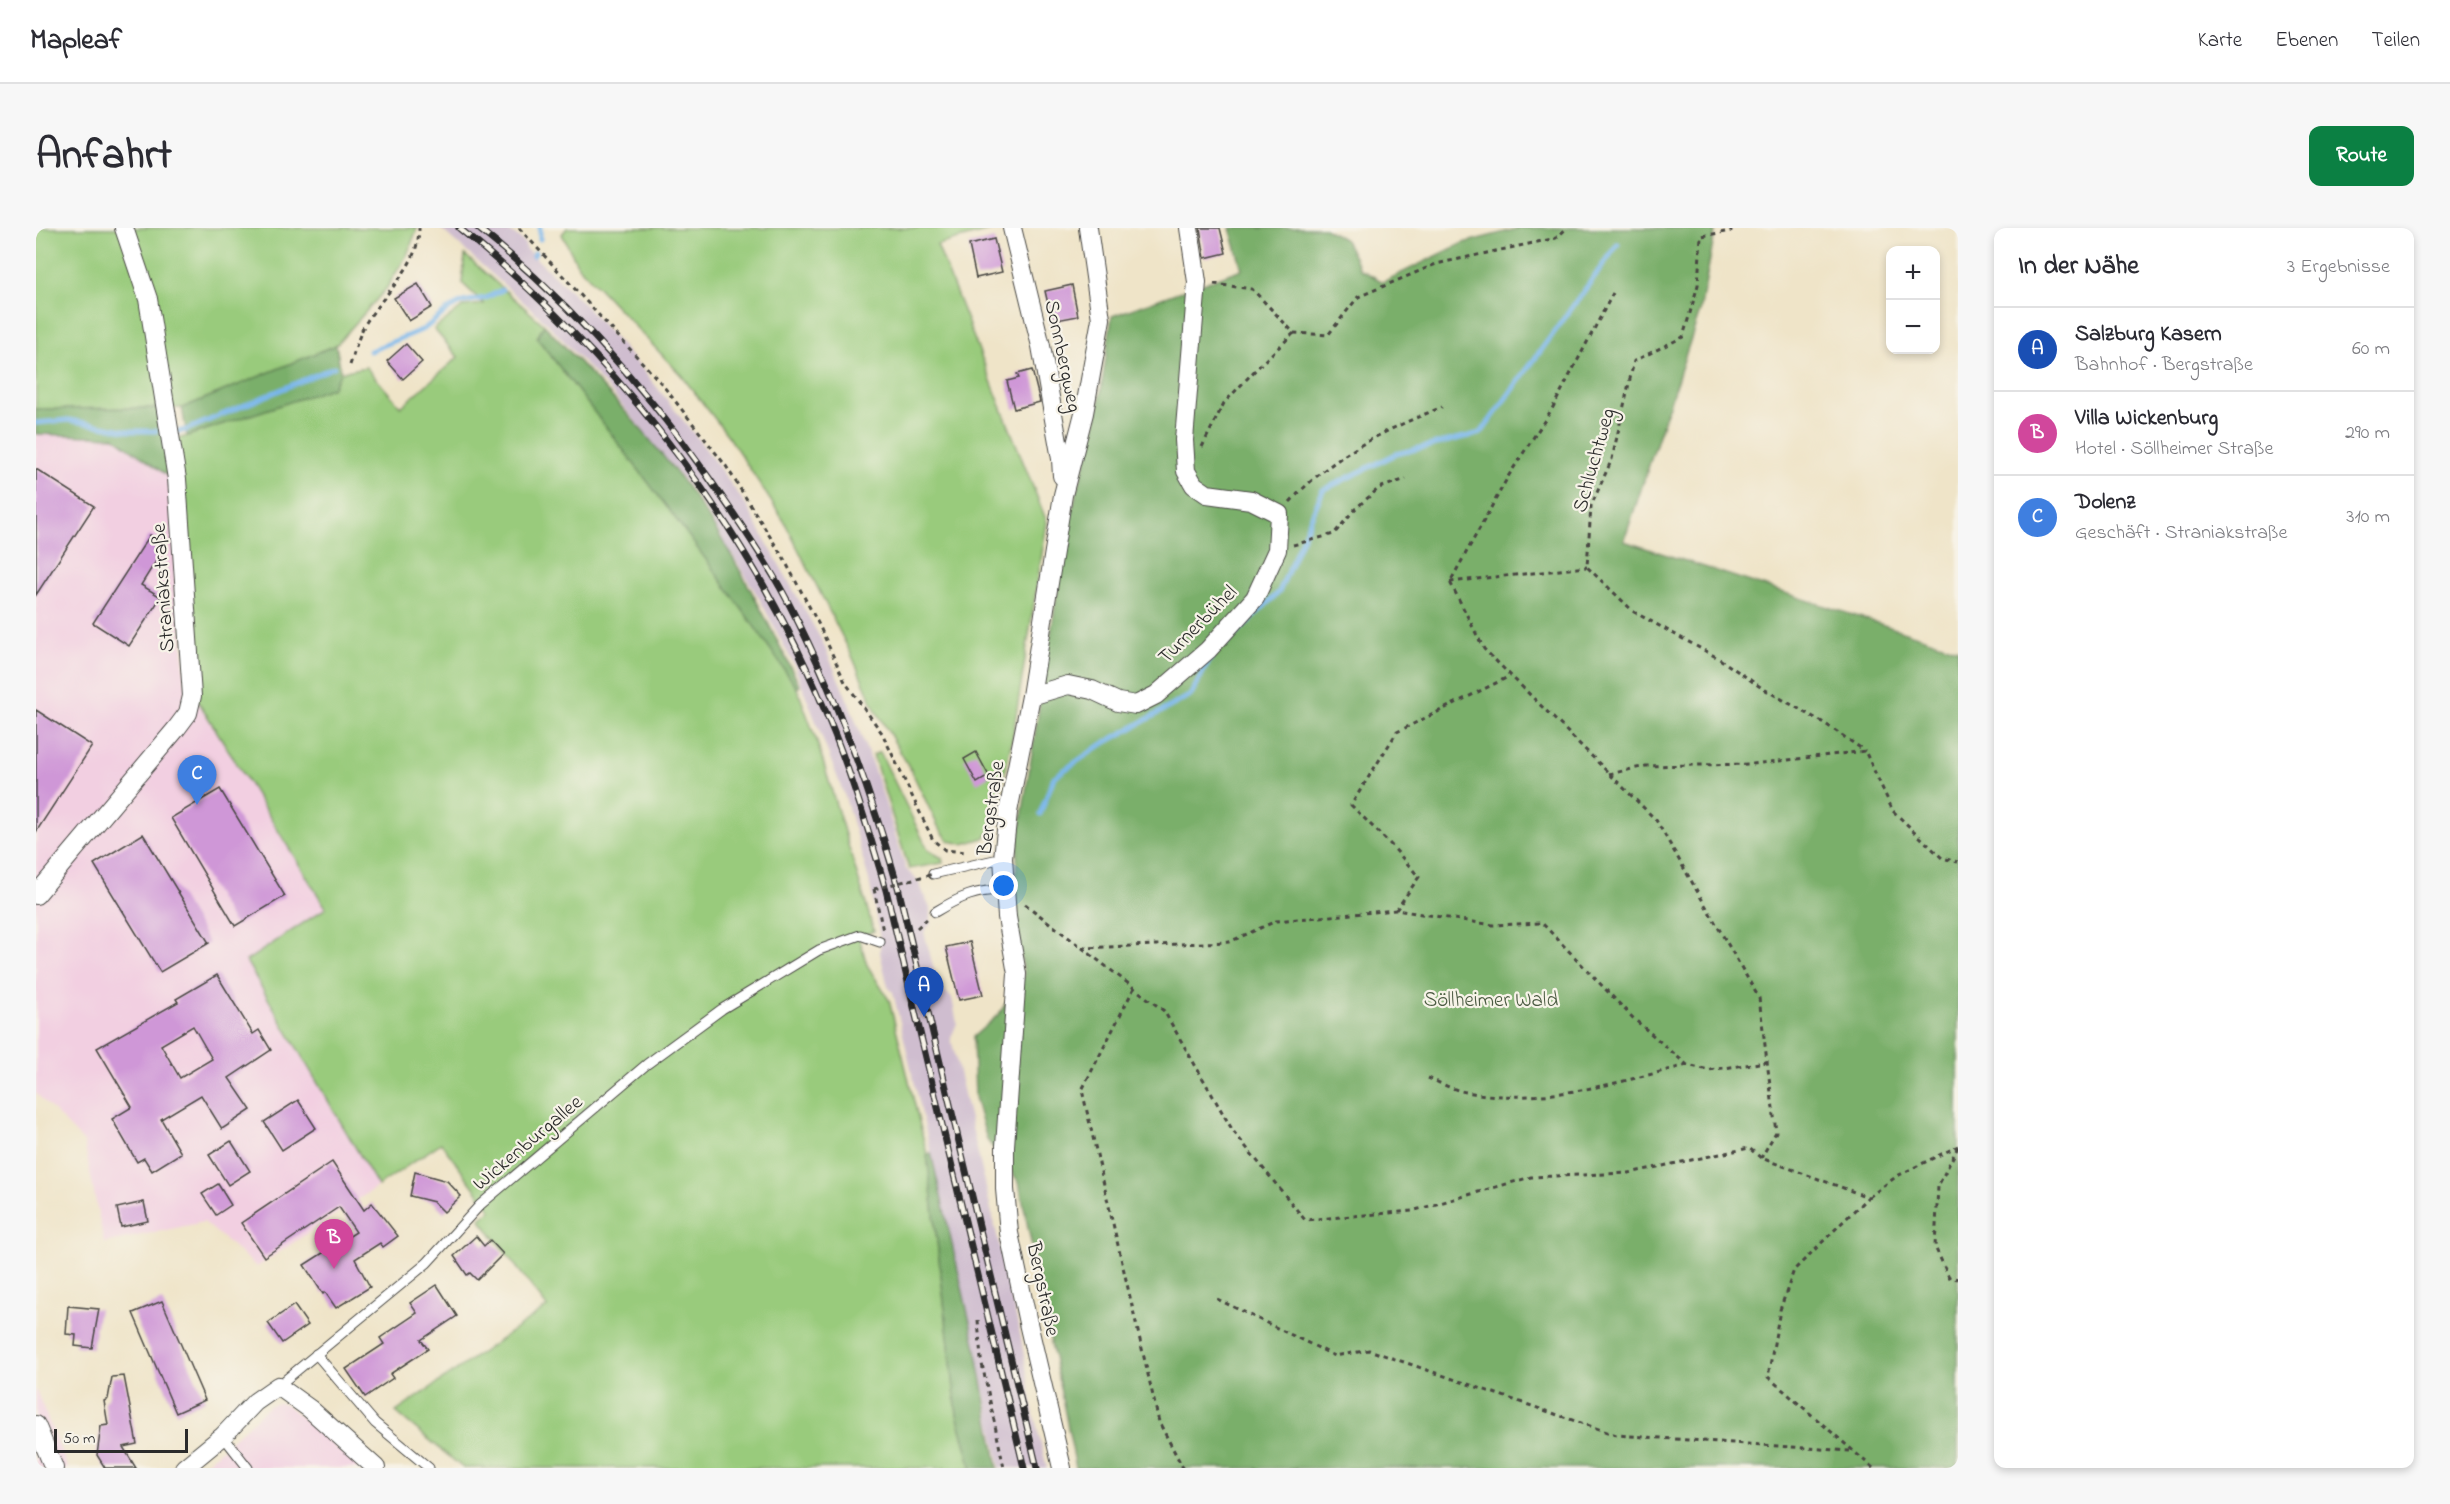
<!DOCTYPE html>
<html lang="de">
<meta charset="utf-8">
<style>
body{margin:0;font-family:"Indie Flower",sans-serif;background:#f7f7f7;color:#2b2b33}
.controls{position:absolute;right:18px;top:18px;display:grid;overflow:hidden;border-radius:12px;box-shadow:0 3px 9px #0003}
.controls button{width:54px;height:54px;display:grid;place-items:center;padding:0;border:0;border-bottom:2px solid #e1e1e2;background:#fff;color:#2b2b33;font:30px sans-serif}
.scale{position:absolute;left:18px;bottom:15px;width:134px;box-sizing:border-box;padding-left:6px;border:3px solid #2b2b2b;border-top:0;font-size:16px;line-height:21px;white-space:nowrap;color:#2b2b2b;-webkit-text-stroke:4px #f7f3e8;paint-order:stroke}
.you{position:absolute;left:968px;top:658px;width:21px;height:21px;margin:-15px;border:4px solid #fff;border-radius:50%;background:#1a73e8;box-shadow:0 0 0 9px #1a73e833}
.badge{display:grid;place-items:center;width:39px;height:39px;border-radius:50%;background:#0b8043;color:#fff;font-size:20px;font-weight:700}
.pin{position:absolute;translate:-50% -50px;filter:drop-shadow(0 2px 3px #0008)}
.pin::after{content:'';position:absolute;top:32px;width:21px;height:18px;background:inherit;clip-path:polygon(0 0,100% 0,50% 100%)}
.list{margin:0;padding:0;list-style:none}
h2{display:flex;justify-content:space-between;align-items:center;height:78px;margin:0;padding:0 24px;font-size:26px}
h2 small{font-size:20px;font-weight:400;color:#7c7c81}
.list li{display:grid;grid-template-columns:39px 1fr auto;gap:18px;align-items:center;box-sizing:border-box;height:84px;padding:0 24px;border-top:2px solid #e1e1e2}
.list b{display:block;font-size:22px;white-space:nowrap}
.list p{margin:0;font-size:20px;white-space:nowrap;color:#7c7c81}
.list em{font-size:20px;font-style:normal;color:#7c7c81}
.map{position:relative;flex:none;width:1922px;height:1240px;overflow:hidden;border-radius:12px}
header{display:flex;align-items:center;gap:36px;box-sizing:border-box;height:84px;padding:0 30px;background:#fff;border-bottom:2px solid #e1e1e2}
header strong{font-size:28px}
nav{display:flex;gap:33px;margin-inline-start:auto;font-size:21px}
.intro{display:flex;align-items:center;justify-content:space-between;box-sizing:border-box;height:144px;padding:0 36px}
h1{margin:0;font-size:42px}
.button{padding:15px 27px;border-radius:12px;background:#0b8043;color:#fff;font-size:21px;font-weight:700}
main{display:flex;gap:36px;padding:0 36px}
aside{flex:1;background:#fff;border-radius:12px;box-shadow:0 3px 9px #0003}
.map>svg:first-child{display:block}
.built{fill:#f2cfe1}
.industrial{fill:#cfbdcf}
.green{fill:#99cb7b;stroke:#627b53;stroke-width:1.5}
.forest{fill:#7aaf6b;stroke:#526d4b;stroke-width:1.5}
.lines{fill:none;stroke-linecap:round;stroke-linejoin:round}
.stream{stroke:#78b6eb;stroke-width:5}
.building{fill:#cf97d7;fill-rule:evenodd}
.service-casing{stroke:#484743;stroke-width:11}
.minor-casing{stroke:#484743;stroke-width:20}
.path{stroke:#484743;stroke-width:3;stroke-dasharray:4.5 4.5;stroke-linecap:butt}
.service{stroke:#fff;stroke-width:9}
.minor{stroke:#fff;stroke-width:18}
.rail-casing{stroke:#2b2b2b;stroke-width:7}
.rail{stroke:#f7f3e8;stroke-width:4.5;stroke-dasharray:14;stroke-linecap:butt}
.path-bridge{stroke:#484743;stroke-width:3;stroke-dasharray:4.5 4.5;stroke-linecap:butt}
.labels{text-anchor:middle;stroke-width:4.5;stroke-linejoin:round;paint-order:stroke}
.street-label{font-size:21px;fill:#2b2b2b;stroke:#f7f3e8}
.park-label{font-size:21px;fill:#4c5b43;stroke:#f7f3e8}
</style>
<header>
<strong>Mapleaf</strong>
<nav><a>Karte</a><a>Ebenen</a><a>Teilen</a></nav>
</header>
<div class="intro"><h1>Anfahrt</h1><a class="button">Route</a></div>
<main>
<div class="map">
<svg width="1922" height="1240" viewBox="0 0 1922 1240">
<rect width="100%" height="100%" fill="#f7f3e8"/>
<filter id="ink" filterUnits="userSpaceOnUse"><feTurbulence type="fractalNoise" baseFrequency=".0167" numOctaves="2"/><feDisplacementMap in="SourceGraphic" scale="12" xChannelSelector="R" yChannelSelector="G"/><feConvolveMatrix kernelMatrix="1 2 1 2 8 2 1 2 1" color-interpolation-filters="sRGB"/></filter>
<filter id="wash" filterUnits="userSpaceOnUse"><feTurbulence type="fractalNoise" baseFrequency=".008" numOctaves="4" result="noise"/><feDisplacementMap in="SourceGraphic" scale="24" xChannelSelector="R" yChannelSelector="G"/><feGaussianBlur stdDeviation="1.35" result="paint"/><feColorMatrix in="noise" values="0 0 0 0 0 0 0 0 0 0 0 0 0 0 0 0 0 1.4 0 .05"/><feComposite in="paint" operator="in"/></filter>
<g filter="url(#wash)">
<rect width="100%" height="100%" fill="#efe4c8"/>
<g class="built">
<polygon points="0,206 78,208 136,251 149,454 290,680 210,733 342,958 221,1039 168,994 68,1015 48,914 0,865"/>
<polygon points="0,1162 32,1240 0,1240"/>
<polygon points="243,1175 251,1177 324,1240 165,1240 233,1178"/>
</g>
<polygon class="industrial" points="404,0 469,0 488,14 491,22 544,72 604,138 663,212 710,277 786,413 813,475 843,555 870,641 882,653 894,680 895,695 888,704 902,757 916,770 921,795 915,810 985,1110 998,1187 1011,1240 964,1240 946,1149 895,925 857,764 852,759 844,725 844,711 833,652 809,569 758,437 724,372 661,268 577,166 510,94"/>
<g class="green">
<polygon points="0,0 380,0 381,1 371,27 350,61 300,117 146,180 0,181"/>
<polygon points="531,0 963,0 901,17 1011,294 976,512 956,601 948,610 927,616 913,613 902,598 875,542 840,483 816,428 748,293 693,209 645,147 542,38 526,6"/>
<polygon points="429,27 508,97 501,110 635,283 700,369 761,460 782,517 838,703 823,709 831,737 853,772 891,926 921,1186 936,1240 427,1240 360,1184 511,1079 444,991 455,982 405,915 342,958 210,733 290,680 162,473 139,212 296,160 305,144 330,139 365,179 422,129 398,101 428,78 448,76 426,55"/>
<polygon points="844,524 892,622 906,630 907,635 873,641 837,527"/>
</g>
<g class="forest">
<polygon points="1194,0 1289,0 1309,12 1324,41 1347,54 1427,15 1484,0 1680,0 1664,83 1588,313 1922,421 1922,1240 1040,1240 983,954 951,912 939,869 937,809 963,786 988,747 977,676 983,607 1032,297 1060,196 1076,88 1206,41"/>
<path d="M508,97c53,55 107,111 151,173 41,59 73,124 105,188l-3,2c-82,-121 -171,-235 -260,-350z"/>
<polygon points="300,117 305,144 296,160 151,208 146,180"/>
<polygon points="122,180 136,251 78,209 0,206 0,181"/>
<polygon points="895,925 939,1116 962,1240 936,1240 921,1186 891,926"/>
</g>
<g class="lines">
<g class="stream">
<polyline points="504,11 504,0"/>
<polyline points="497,28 499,25"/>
<polyline points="334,123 388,101 414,80 427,74 450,70 466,62"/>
<polyline points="0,195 33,192 94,203 120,203"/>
<polyline points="141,204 150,202 298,139"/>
<polyline points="1190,415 1243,364 1287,262 1360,226 1445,205 1582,16"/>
<polyline points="1004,586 1018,549 1065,517 1155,467 1175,429"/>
</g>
</g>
<g id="blocks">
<g class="building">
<polygon points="1164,0 1184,0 1190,25 1169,30"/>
<polygon points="958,11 966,44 940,50 933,17"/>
<polygon points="382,56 396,79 373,93 358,70"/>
<polygon points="1036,57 1042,88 1016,93 1009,63"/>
<polygon points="370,116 386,134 367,151 351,133"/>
<polygon points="996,142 1004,174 978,181 971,153 983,150 981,146"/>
<polygon points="0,241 58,278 0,367"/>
<polygon points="114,307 130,317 105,357 125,369 93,418 57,395"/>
<polygon points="0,482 56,518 0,604"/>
<polygon points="940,524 953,548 941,555 928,531"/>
<polygon points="184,561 249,668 199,698 135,590"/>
<polygon points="107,606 173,715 124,744 58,636"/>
<polygon points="934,714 947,767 923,772 910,719"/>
<path d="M181,747l36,59 6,-4 12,20 -42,28 22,32 -29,19 -21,-34 -40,24 20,34 -29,18 -8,-13 -7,4 -25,-43 20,-12 -35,-59 81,-46 -2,-3zM157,798l19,33 -32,19 -19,-33z"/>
<polygon points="262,872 280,900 246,922 228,894"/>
<polygon points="195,913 214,943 192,957 173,927"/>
<polygon points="296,934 328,982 336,975 362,1008 347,1019 344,1015 319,1031 334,1059 300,1080 289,1064 287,1066 268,1037 320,1004 303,979 228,1029 205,995"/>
<polygon points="379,944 411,953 425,968 408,984 398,974 374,968"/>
<polygon points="182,956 195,977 180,987 166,966"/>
<polygon points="108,974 112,993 85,999 81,980"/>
<polygon points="440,1008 448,1018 454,1012 467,1026 441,1052 434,1045 431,1047 418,1028"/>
<polygon points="401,1057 421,1088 385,1112 392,1121 354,1146 357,1150 329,1169 310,1141 348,1116 344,1110 381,1085 374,1075"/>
<polygon points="126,1073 169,1172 140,1185 97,1085"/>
<polygon points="258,1077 272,1097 246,1115 232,1095"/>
<polygon points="32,1078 63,1081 56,1120 39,1118 40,1107 30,1106"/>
<polygon points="88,1148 101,1216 87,1219 100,1240 69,1240 61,1227 65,1198 72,1197 68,1173 72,1171 76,1149"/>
</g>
</g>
</g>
<g filter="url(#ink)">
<use href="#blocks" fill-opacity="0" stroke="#484743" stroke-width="1.5"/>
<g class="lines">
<defs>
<g id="service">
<polyline points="897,646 967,630"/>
<path d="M899,684c23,-14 44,-24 71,-21"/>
<polyline points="280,1126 339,1195 393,1240"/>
<polyline points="242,1158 391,1035 444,977 611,836 686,781 783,722 824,707 844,714"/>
<polyline points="187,1208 212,1240"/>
</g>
<g id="minor">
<polyline points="976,0 1005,118 1025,231 1026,248"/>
<polyline points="995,468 1032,457 1056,462 1082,474 1100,477 1120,467 1172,422 1219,370 1241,322 1243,286 1215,272 1171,266 1158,257 1150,243 1148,212 1161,54 1153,0"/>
<polyline points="0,667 140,501 152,485 156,468 141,251 112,71 88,0"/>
<polyline points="0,1197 18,1240"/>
<polyline points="148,1240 187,1208 219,1174 242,1158 274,1181 340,1240"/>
<polyline points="1026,1240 992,1095 973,1005 969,961 969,918 981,746 971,689 967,630 972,584 995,468 1027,267 1048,185 1065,91 1052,0"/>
</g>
</defs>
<use href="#service" class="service-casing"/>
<use href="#minor" class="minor-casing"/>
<g class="path">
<polyline points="483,0 625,155 690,238 748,331 783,397 809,454 846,505 897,612 909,622 930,624"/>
<polyline points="1695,0 1695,3 1665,8 1662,57 1647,109 1598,133 1576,231 1555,278 1551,339 1598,384 1682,430 1726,460 1788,495 1829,523"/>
<polyline points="1178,56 1216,61 1258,105 1292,107 1322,69 1400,36 1520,10 1531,0"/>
<polyline points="1577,65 1516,181 1473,247 1414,354 1448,421 1620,592 1723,770 1740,904 1725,930"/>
<path d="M314,137c5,-14 9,-32 17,-44 19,-30 52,-55 52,-93"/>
<polyline points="1166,219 1188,175 1225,136 1258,105"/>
<path d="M1254,274c44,-48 93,-71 152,-95"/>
<polyline points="1257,317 1298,306 1318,282 1343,260 1370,251"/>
<polyline points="1414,354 1551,339"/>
<polyline points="1573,546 1610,538 1717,536 1829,523 1857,583 1906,630 1922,634"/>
<polyline points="838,661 847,703"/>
<polyline points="989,676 1128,783 1197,903 1269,992 1376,983 1495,949 1593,945 1713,920 1725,930 1832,969 1758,1042 1744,1082 1732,1149 1837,1240"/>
<polyline points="1360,682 1383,649 1356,618 1315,577 1361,504 1474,448"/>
<polyline points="881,700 891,691"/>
<polyline points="1046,720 1193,714 1240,693 1360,682 1457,697 1506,695 1597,790 1651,837 1673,842 1731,834"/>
<polyline points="1098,760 1046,862 1123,1194 1147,1240"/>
<path d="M1392,850c12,5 26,12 38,14 74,14 150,-9 221,-27"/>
<polyline points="1922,919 1902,958 1899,1019 1913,1049 1922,1051"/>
<polyline points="1833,969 1861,948 1922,918"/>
<polyline points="1181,1071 1299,1128 1333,1122 1580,1207 1814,1223"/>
<polyline points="942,1092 945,1131 968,1240"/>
</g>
<use href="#service" class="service"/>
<use href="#minor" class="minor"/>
<defs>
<g id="rail">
<path d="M423,0c164,133 299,310 376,507 20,51 36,103 51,155l138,578"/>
<path d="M442,0c102,82 187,182 259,291 18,27 37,55 52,85 47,90 81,186 109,283l139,581"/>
</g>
</defs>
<use href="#rail" class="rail-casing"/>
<use href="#rail" class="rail"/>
<polyline class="path-bridge" points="838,661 897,646"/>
</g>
</g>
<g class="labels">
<g class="street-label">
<text transform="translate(1028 128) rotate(78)" y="7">Sonnbergweg</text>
<text transform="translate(1557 232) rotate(-74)" y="7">Schluchtweg</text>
<text transform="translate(126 360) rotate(-94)" y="7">Straniakstraße</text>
<text transform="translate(1161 396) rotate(-45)" y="7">Turnerbühel</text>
<text transform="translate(954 580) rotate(-82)" y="7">Bergstraße</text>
<text transform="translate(491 914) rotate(-40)" y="7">Wickenburgallee</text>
<text transform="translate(1008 1061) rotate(78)" y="7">Bergstraße</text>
</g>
<g class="park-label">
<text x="1455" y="778">Söllheimer Wald</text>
</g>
</g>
</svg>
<div class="controls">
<button>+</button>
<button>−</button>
</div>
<div class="scale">50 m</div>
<div class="you"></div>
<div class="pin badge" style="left:888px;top:789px;background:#1a4fb4">A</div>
<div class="pin badge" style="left:298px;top:1041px;background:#d1479c">B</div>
<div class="pin badge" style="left:161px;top:577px;background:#3f7fe0">C</div>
</div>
<aside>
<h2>In der Nähe<small>3 Ergebnisse</small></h2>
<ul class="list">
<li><span class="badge" style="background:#1a4fb4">A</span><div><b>Salzburg Kasern</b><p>Bahnhof · Bergstraße</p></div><em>60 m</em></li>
<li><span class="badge" style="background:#d1479c">B</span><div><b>Villa Wickenburg</b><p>Hotel · Söllheimer Straße</p></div><em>290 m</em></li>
<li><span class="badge" style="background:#3f7fe0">C</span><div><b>Dolenz</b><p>Geschäft · Straniakstraße</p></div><em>310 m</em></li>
</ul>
</aside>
</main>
